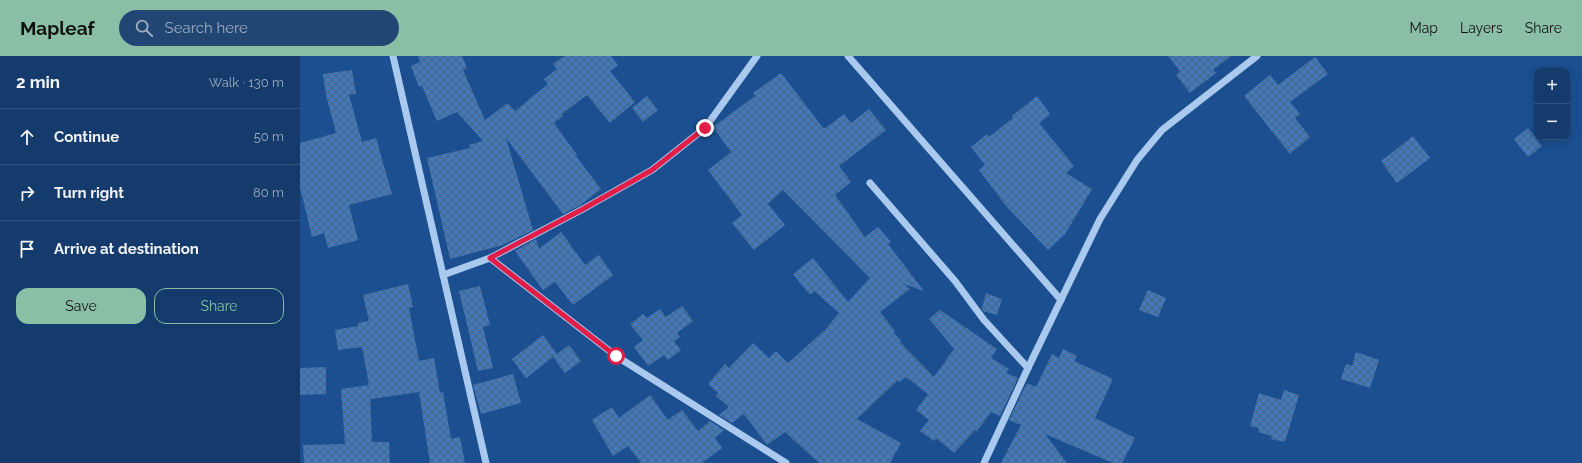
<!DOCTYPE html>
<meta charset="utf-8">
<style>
body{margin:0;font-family:Raleway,sans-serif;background:#214673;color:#f1f3f6}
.controls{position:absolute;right:12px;top:12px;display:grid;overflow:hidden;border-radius:8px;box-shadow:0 2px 10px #0003}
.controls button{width:36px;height:36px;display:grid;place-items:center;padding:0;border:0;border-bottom:1px solid #33557e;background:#143b6b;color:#f1f3f6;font:20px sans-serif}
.stop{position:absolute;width:12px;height:12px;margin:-9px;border:3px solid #e11d48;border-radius:50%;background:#fff}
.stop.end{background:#e11d48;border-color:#fff;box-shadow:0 1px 4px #0008}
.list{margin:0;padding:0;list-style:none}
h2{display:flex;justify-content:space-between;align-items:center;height:52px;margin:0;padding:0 16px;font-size:17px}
h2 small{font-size:13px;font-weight:400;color:#9dadc1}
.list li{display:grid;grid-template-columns:26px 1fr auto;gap:12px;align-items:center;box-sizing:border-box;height:56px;padding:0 16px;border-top:1px solid #33557e}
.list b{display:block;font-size:15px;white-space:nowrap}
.list em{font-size:13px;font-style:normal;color:#9dadc1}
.actions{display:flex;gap:8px;padding:12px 16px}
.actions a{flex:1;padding:9px 0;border:1px solid #8abfa5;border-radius:12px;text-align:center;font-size:14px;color:#8abfa5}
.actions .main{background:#8abfa5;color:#111}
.icon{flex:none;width:22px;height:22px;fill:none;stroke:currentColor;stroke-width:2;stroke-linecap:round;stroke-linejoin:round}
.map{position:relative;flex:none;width:1282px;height:407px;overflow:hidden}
header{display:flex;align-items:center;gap:24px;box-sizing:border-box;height:56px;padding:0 20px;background:#8abfa5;color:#111}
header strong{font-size:19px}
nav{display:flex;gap:22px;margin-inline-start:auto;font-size:14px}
.search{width:280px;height:36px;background:#214673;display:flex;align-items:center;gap:10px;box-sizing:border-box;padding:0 14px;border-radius:22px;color:#9dadc1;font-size:15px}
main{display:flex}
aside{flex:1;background:#143b6b}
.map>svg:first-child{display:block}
.building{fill:url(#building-cross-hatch)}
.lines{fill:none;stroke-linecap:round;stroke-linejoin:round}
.minor{stroke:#a9c9ee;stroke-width:7}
.route{stroke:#e11d48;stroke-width:5}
</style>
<header>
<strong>Mapleaf</strong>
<div class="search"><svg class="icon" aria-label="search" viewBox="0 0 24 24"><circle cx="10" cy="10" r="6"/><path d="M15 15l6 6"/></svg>Search here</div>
<nav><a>Map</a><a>Layers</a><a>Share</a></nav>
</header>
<main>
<aside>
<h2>2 min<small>Walk · 130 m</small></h2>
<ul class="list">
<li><svg class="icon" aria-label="ahead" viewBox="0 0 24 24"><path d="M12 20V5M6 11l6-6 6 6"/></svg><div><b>Continue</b></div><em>50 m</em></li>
<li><svg class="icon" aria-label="right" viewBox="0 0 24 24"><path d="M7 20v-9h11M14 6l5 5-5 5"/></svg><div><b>Turn right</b></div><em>80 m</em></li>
<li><svg class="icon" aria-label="arrive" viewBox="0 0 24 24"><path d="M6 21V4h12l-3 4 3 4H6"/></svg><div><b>Arrive at destination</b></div></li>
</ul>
<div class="actions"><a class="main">Save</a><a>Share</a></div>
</aside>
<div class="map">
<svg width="1282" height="407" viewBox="0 0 1282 407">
<defs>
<pattern id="building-cross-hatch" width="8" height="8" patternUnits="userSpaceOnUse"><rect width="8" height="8" fill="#4478b7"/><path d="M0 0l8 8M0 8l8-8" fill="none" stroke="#486282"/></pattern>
</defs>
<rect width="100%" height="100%" fill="#1b4f8f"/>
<g class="building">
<polygon points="118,0 162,0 167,12 163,14 185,64 208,47 215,55 248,28 244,23 257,13 253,8 264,0 311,0 318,9 310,15 335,46 310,67 287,39 262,58 263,60 254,67 277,99 276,100 301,133 279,150 263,158 206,82 233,174 203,189 150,203 127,102 170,92 169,89 183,85 157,56 137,65 122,30 119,31 111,10 120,6"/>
<polygon points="868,0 931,0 913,14 916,17 890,37 876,19 880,15"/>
<polygon points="1015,1 1028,18 990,46 1000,58 995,62 1010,81 990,98 944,40 970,19 978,29"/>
<polygon points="52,14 56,38 49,39 62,86 76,82 92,138 49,149 58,184 28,192 24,177 12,181 0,131 0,87 36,77 26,39 23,18"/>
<polygon points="481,17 524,73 544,58 551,67 569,53 586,74 539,110 551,126 535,139 565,181 578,171 591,186 588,188 624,235 604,228 610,233 580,256 595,275 593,276 601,285 600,286 634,321 654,293 629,263 640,254 697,293 691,302 709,313 706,317 718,322 700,360 691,356 677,375 675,374 654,397 636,382 634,385 620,375 629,364 616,354 628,338 606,321 599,326 598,324 557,363 601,387 590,407 519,407 485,376 467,389 444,358 432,367 419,359 429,351 416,340 418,337 408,328 425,308 429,312 453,287 469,302 476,295 488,307 525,274 539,257 514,235 510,239 493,218 513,202 548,246 570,222 483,134 468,148 485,169 454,194 432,167 442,159 408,114 431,96 413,71 455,40 453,37"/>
<polygon points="347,40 358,54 343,66 332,52"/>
<polygon points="737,40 750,58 739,67 774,110 766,117 792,133 765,178 748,194 707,151 679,114 685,109 671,91 687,78 689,81 713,62 712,60"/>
<polygon points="1228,72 1242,90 1228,101 1214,83"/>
<polygon points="1113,80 1130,102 1097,127 1081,105"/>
<polygon points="261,176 285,209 299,199 313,219 273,249 255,226 243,234 215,195 236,183 239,193"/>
<polygon points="108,228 113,251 109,252 119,305 134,302 140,337 143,336 151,383 160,381 165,407 130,407 119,336 71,343 70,336 72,386 89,386 90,407 4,407 3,389 45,388 41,333 69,329 62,291 38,294 35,274 58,270 58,267 69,265 63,239"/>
<polygon points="180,230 190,269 183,271 193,312 178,315 159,235"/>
<polygon points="848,234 866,242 858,261 839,254"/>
<polygon points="686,237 702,243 697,259 683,255 682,252"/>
<polygon points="382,250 393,265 377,277 380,281 374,285 381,294 368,304 364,299 348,310 334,291 343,284 330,268 343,258 347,262 360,253 366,261"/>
<polygon points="243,279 257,298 226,322 212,303"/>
<polygon points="269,289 281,305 265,317 253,301"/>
<polygon points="763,293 777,300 774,305 813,323 795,362 835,382 822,407 813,407 745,378 767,407 701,407 721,369 709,364 727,327 736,331 752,298 759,302"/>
<polygon points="1056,296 1079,304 1070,332 1041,323 1046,308 1052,310"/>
<polygon points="26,311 26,338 0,339 0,312"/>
<polygon points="213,318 221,347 181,358 173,329"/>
<polygon points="984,334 999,339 985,386 971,383 972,380 958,376 959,372 950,370 959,337 981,344"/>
<polygon points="350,339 368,364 382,354 398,375 410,365 424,374 415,382 422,392 402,407 341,407 328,390 313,400 292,364 312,351 319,362"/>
</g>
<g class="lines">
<g class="minor">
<polyline points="93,0 186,407"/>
<polyline points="548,0 761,244"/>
<polyline points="570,127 655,225 684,264 728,312"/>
<polyline points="190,202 283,153 352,114 405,72 457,0"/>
<polyline points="143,219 190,202 316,300 486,407"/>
<polyline points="684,407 728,312 800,163 837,104 862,74 957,0"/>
</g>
</g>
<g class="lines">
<polyline class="route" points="316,300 190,202 283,153 352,114 405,72"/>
</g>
</svg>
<div class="controls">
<button>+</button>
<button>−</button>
</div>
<div class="stop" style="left:316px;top:300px"></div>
<div class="stop end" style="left:405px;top:72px"></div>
</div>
</main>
